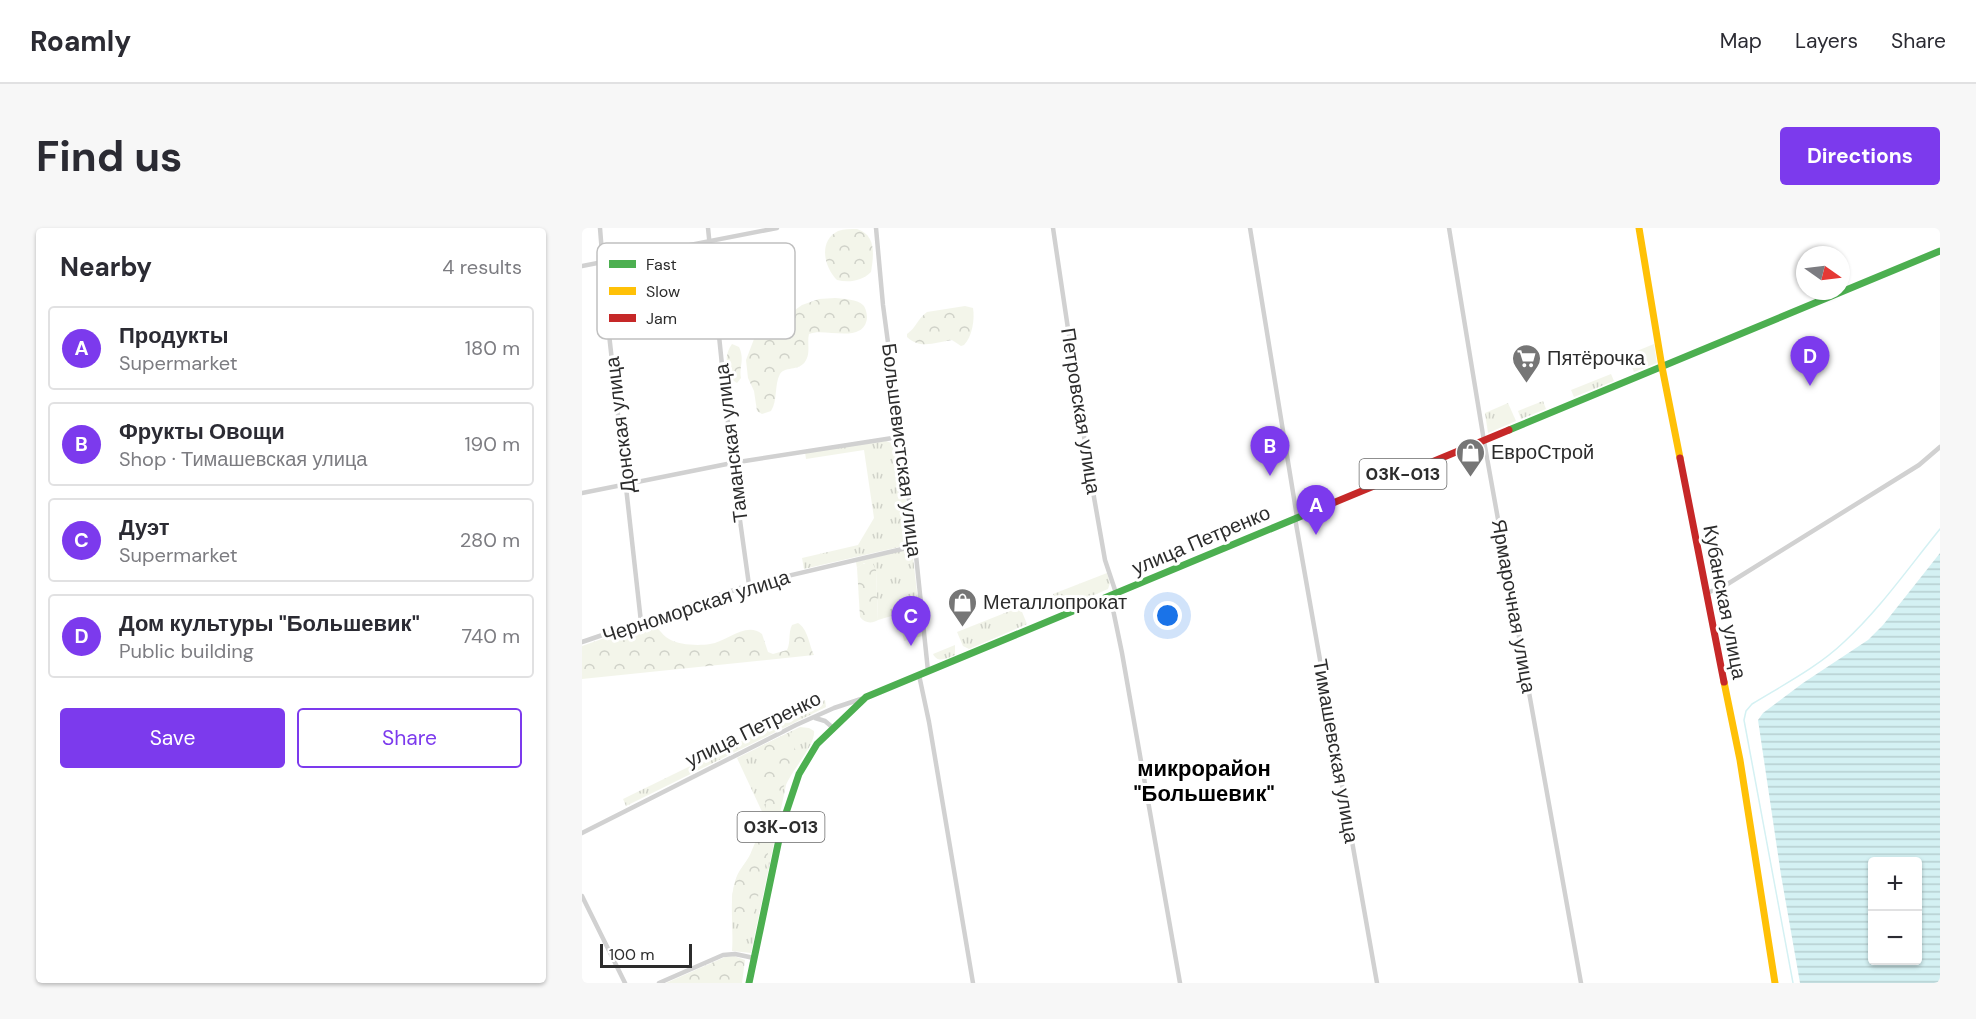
<!DOCTYPE html>
<meta charset="utf-8">
<style>
body{margin:0;font-family:"DM Sans",sans-serif;background:#f7f7f7;color:#2b2b33}
.controls{position:absolute;right:18px;bottom:18px;display:grid;overflow:hidden;border-radius:6px;box-shadow:0 2px 4px #0004}
.controls button{width:54px;height:54px;display:grid;place-items:center;padding:0;border:0;border-bottom:2px solid #e1e1e2;background:#fff;color:#2b2b33;font:30px sans-serif}
.compass{position:absolute;left:1214px;top:18px;width:54px;height:54px;border-radius:50%;background:#fff;box-shadow:0 2px 4px #0004;rotate:104deg}
.scale{position:absolute;left:18px;bottom:15px;width:92px;box-sizing:border-box;padding-left:6px;border:3px solid #2c2c2c;border-top:0;font-size:16px;line-height:21px;white-space:nowrap;color:#2c2c2c;-webkit-text-stroke:4px #fff;paint-order:stroke}
.you{position:absolute;left:586px;top:388px;width:21px;height:21px;margin:-15px;border:4px solid #fff;border-radius:50%;background:#1a73e8;box-shadow:0 0 0 9px #1a73e833}
.badge{display:grid;place-items:center;width:39px;height:39px;border-radius:50%;background:#7c3aed;color:#fff;font-size:20px;font-weight:700}
.pin{position:absolute;translate:-50% -50px;filter:drop-shadow(0 2px 3px #0008)}
.pin::after{content:'';position:absolute;top:32px;width:21px;height:18px;background:inherit;clip-path:polygon(0 0,100% 0,50% 100%)}
.list{margin:0;padding:0;list-style:none}
h2{display:flex;justify-content:space-between;align-items:center;height:78px;margin:0;padding:0 24px;font-size:26px}
h2 small{font-size:20px;font-weight:400;color:#7c7c81}
.list li{display:grid;grid-template-columns:39px 1fr auto;gap:18px;align-items:center;box-sizing:border-box;height:84px;margin:0 12px 12px;padding:0 12px;border:2px solid #e1e1e2;border-radius:6px}
.list b{display:block;font-size:22px;white-space:nowrap}
.list p{margin:0;font-size:20px;white-space:nowrap;color:#7c7c81}
.list em{font-size:20px;font-style:normal;color:#7c7c81}
.actions{display:flex;gap:12px;padding:18px 24px}
.actions a{flex:1;padding:14px 0;border:2px solid #7c3aed;border-radius:6px;text-align:center;font-size:21px;color:#7c3aed}
.actions .main{background:#7c3aed;color:#fff}
.map{position:relative;flex:none;width:1358px;height:755px;overflow:hidden;border-radius:6px}
header{display:flex;align-items:center;gap:36px;box-sizing:border-box;height:84px;padding:0 30px;background:#fff;border-bottom:2px solid #e1e1e2}
header strong{font-size:28px}
nav{display:flex;gap:33px;margin-inline-start:auto;font-size:21px}
.intro{display:flex;align-items:center;justify-content:space-between;box-sizing:border-box;height:144px;padding:0 36px}
h1{margin:0;font-size:42px}
.button{padding:15px 27px;border-radius:6px;background:#7c3aed;color:#fff;font-size:21px;font-weight:700}
main{display:flex;gap:36px;padding:0 36px}
aside{flex:1;background:#fff;border-radius:6px;box-shadow:0 2px 4px #0004}
.map>svg:first-child{display:block}
.grass{fill:url(#grass-tufts)}
.forest{fill:url(#forest-crowns)}
.water{fill:url(#water-rules);fill-rule:evenodd}
.lines{fill:none;stroke-linecap:round;stroke-linejoin:round}
.stream{stroke:#d4f1f3;stroke-width:1.5}
.street{stroke:#d1d1d1;stroke-width:4.5}
.fast{stroke:#4caf50;stroke-width:7}
.slow{stroke:#ffc107;stroke-width:7}
.jam{stroke:#c62828;stroke-width:7}
.labels{text-anchor:middle;stroke-width:6;stroke-linejoin:round;paint-order:stroke}
.shield{fill:#fff;stroke:#6b6b6b;stroke-width:1.5}
.shield-label{font-size:18px;font-weight:bold;fill:#2c2c2c}
.poi-label{font-size:20px;fill:#2c2c2c;stroke:#fff;text-anchor:start}
.street-label{font-size:20px;fill:#2c2c2c;stroke:#fff}
.quarter-label{font-size:22px;font-weight:bold;fill:#000;stroke:#fff}
.key{fill:#fff;stroke:#c0c0c0;stroke-width:1.5}
.key-label{font-size:16px;fill:#2c2c2c}
</style>
<header>
<strong>Roamly</strong>
<nav><a>Map</a><a>Layers</a><a>Share</a></nav>
</header>
<div class="intro"><h1>Find us</h1><a class="button">Directions</a></div>
<main>
<aside>
<h2>Nearby<small>4 results</small></h2>
<ul class="list">
<li><span class="badge">A</span><div><b>Продукты</b><p>Supermarket</p></div><em>180 m</em></li>
<li><span class="badge">B</span><div><b>Фрукты Овощи</b><p>Shop · Тимашевская улица</p></div><em>190 m</em></li>
<li><span class="badge">C</span><div><b>Дуэт</b><p>Supermarket</p></div><em>280 m</em></li>
<li><span class="badge">D</span><div><b>Дом культуры &quot;Большевик&quot;</b><p>Public building</p></div><em>740 m</em></li>
</ul>
<div class="actions"><a class="main">Save</a><a>Share</a></div>
</aside>
<div class="map">
<svg width="1358" height="755" viewBox="0 0 1358 755">
<defs>
<pattern id="grass-tufts" width="24" height="20" patternUnits="userSpaceOnUse" patternTransform="scale(1.5)"><rect width="24" height="20" fill="#f3f5ea"/><path d="M3 7l-1-3M5 7V3M7 7l1-3M15 17l-1-3M17 17v-4M19 17l1-3" fill="none" stroke="#d0d2c9"/></pattern>
<pattern id="forest-crowns" width="20" height="18" patternUnits="userSpaceOnUse" patternTransform="scale(1.5)"><rect width="20" height="18" fill="#f3f5ea"/><path d="M2 6a3 3 0 1 1 6 0M12 15a3 3 0 1 1 6 0" fill="none" stroke="#d0d2c9"/></pattern>
<pattern id="water-rules" width="6" height="5" patternUnits="userSpaceOnUse" patternTransform="scale(1.5)"><rect width="6" height="5" fill="#d4f1f3"/><path d="M0 2.5h6" fill="none" stroke="#b6cfd0"/></pattern>
</defs>
<rect width="100%" height="100%" fill="#fff"/>
<g class="grass">
<polygon points="1072,116 1075,135 1052,144 1045,127"/>
<polygon points="1029,146 1032,153 992,169 989,162"/>
<polygon points="961,173 964,181 939,191 936,183"/>
<polygon points="926,175 934,193 906,205 903,185"/>
<polygon points="304,213 312,216 317,223 330,316 222,341 220,330 276,317 292,290 282,222 224,231 223,224"/>
<polygon points="330,320 340,408 322,413 316,386 296,392 294,342 282,335 275,340 274,334"/>
<polygon points="525,345 528,355 526,361 478,382 471,366"/>
<polygon points="438,379 445,396 387,421 381,418 375,404"/>
<path d="M373,417v10c-8,3 -17,9 -22,-1z"/>
<polygon points="243,472 244,479 44,578 41,571"/>
<path d="M218,499l9,1 5,3c2,13 -22,39 -28,54l-35,168 -19,-2c2,-25 -4,-52 5,-75 3,-7 9,-13 13,-20 6,-12 10,-26 14,-40l-27,-58z"/>
</g>
<g class="forest">
<path d="M275,1c19,6 17,25 14,43 -9,9 -22,11 -34,8 -13,-13 -19,-39 1,-49 6,-2 13,-2 19,-2z"/>
<path d="M253,70c9,1 22,1 28,7 3,3 4,9 4,13 -3,27 -43,9 -58,16 -2,8 1,16 -2,24 -6,15 -21,7 -27,16 -6,11 -2,26 -9,37l-9,3 -5,-3 -3,-20 -6,-13 -2,-18 8,-21 8,-9 27,-12 6,-8 7,-5 17,-6z"/>
<path d="M383,78l8,2c2,11 -1,29 -9,37l-3,1 -9,-6c-16,2 -31,10 -45,-3v-3c9,-6 11,-16 20,-22z"/>
<path d="M150,116l7,3c6,13 0,19 2,31l-4,5 -6,-4c-5,-11 -7,-25 1,-35z"/>
<path d="M287,335l4,1 3,6 2,50c-6,4 -14,3 -18,-3l-3,-49 5,-4z"/>
<path d="M65,395c12,2 13,11 22,16 10,6 29,7 41,5 17,-2 36,-23 52,-10l6,18 5,2 14,-4c4,-8 1,-17 5,-25l6,-2c10,6 11,22 16,32l-232,24v-33z"/>
<path d="M208,504l4,2v11l3,11 -14,32 -28,122 -2,5 -12,7c-14,-8 -9,-35 -3,-48 4,-8 11,-15 14,-24 6,-13 10,-26 13,-40l1,-6 -5,-13 2,-28 -6,-13 2,-3z"/>
<polygon points="152,728 163,732 160,755 84,755 143,729"/>
</g>
<path class="water" d="M1358,325v430h-140l-19,-108 -23,-155 5,-7 40,-30 65,-43 15,-15zM1290,634h46v98h-46z"/>
<g class="lines">
<path class="stream" d="M1211,755l-49,-263 2,-9 6,-7c31,-19 66,-37 92,-62 36,-33 65,-75 96,-113"/>
<g class="street">
<polyline points="18,0 25,88 59,394"/>
<polyline points="126,0 150,235 167,357"/>
<polyline points="294,0 301,77 333,318 346,443"/>
<polyline points="471,0 506,235 523,332 534,365"/>
<polyline points="668,0 715,289"/>
<polyline points="867,0 902,213 999,755"/>
<polyline points="0,38 195,0"/>
<polyline points="0,265 150,235 317,209"/>
<polyline points="713,290 795,755"/>
<polyline points="1125,365 1144,357 1337,237 1358,219"/>
<polyline points="528,367 540,425 598,755"/>
<polyline points="0,414 167,357 333,318"/>
<polyline points="337,447 347,494 391,755"/>
<polyline points="233,490 243,493 250,499"/>
<polyline points="0,605 214,497 252,480 279,471"/>
<polyline points="0,668 43,755"/>
<polyline points="77,755 141,727 153,726 172,730"/>
</g>
<g class="fast">
<polyline points="927,202 1358,23"/>
<polyline points="167,755 200,597 217,546 235,516 284,469 722,287"/>
</g>
<g class="slow">
<polyline points="1057,0 1080,139 1098,230"/>
<polyline points="1142,454 1158,532 1193,755"/>
</g>
<g class="jam">
<polyline points="1098,230 1142,454"/>
<polyline points="722,287 927,202"/>
</g>
</g>
<defs>
<symbol id="supermarket-pin" viewBox="-11 -11 22 30"><path d="M0 17L-7.5 6A9.5 9.5 0 1 1 7.5 6Z" fill="#767676" stroke="#fff"/><path d="M-6-5.5h2.5l.6 2H6L4.5 2H-2.5L-4.4-4H-6ZM-1.5 3.2a1.3 1.3 0 1 0 .1 0ZM3 3.2a1.3 1.3 0 1 0 .1 0Z" fill="#fff"/></symbol>
<symbol id="shop-pin" viewBox="-11 -11 22 30"><path d="M0 17L-7.5 6A9.5 9.5 0 1 1 7.5 6Z" fill="#767676" stroke="#fff"/><path d="M-5-2.5h2.3a2.7 3.5 0 0 1 5.4 0H5L5.5 6h-11ZM-1.5-2.5h3a1.5 2.3 0 0 0-3 0Z" fill="#fff"/></symbol>
</defs>
<g fill-rule="evenodd">
<use href="#supermarket-pin" x="928" y="114" width="33" height="45"/>
<use href="#shop-pin" x="872" y="208" width="33" height="45"/>
<use href="#shop-pin" x="364" y="358" width="33" height="45"/>
</g>
<g class="labels">
<g class="shield">
<rect x="777.5" y="231" width="87" height="30" rx="4.5"/>
<rect x="155.5" y="584" width="87" height="30" rx="4.5"/>
</g>
<g class="shield-label">
<text x="821" y="252">03К-013</text>
<text x="199" y="605">03К-013</text>
</g>
<g class="poi-label">
<text x="965" y="137">Пятёрочка</text>
<text x="909" y="231">ЕвроСтрой</text>
<text x="401" y="381">Металлопрокат</text>
</g>
<g class="street-label">
<text transform="translate(499 183) rotate(81)" y="7">Петровская улица</text>
<text transform="translate(38 197) rotate(-97)" y="7">Донская улица</text>
<text transform="translate(149 215) rotate(-97)" y="7">Таманская улица</text>
<text transform="translate(320 222) rotate(83)" y="7">Большевистская улица</text>
<text transform="translate(619 312) rotate(-23)" y="7">улица Петренко</text>
<text transform="translate(1143 374) rotate(79)" y="7">Кубанская улица</text>
<text transform="translate(114 378) rotate(-18)" y="7">Черноморская улица</text>
<text transform="translate(932 378) rotate(80)" y="7">Ярмарочная улица</text>
<text transform="translate(171 501) rotate(-26)" y="7">улица Петренко</text>
<text transform="translate(754 523) rotate(80)" y="7">Тимашевская улица</text>
</g>
<g class="quarter-label">
<text x="622" y="548">микрорайон<tspan x="622" dy="25">"Большевик"</tspan></text>
</g>
</g>
<rect x="15" y="15" width="198" height="96" rx="9" class="key"/>
<rect x="27" y="32" width="27" height="8" fill="#4caf50"/>
<rect x="27" y="59" width="27" height="8" fill="#ffc107"/>
<rect x="27" y="86" width="27" height="8" fill="#c62828"/>
<g class="key-label">
<text x="64" y="42">Fast</text>
<text x="64" y="69">Slow</text>
<text x="64" y="96">Jam</text>
</g>
</svg>
<div class="controls">
<button>+</button>
<button>−</button>
</div>
<svg class="compass" viewBox="-18 -18 36 36"><path d="M0-13l5 13h-10z" fill="#e53935"/><path d="M0 13l5-13h-10z" fill="#7c7c81"/></svg>
<div class="scale">100 m</div>
<div class="you"></div>
<div class="pin badge" style="left:734px;top:307px">A</div>
<div class="pin badge" style="left:688px;top:248px">B</div>
<div class="pin badge" style="left:329px;top:418px">C</div>
<div class="pin badge" style="left:1228px;top:158px">D</div>
</div>
</main>
